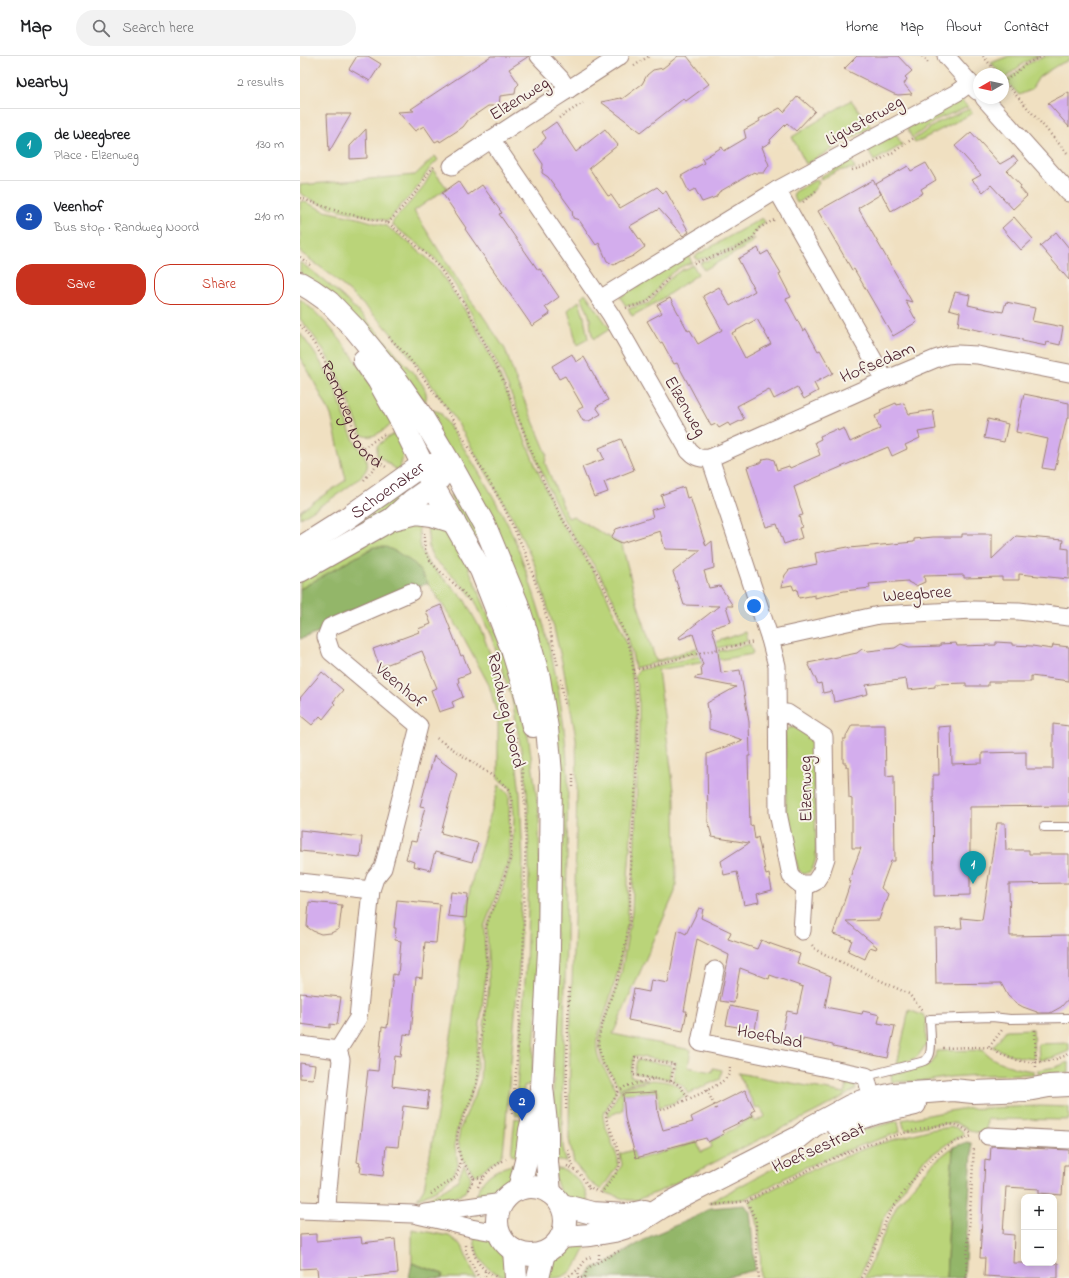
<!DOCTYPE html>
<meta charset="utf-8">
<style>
body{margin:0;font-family:"Indie Flower",sans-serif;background:#f2f2f2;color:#202124}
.controls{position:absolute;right:12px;bottom:12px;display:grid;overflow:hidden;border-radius:8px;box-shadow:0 2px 10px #0003}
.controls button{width:36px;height:36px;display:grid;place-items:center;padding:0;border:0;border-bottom:1px solid #e0e0e0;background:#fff;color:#202124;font:20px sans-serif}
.compass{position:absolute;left:673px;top:12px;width:36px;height:36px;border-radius:50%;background:#fff;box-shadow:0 2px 10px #0003;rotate:261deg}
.you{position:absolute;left:454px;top:550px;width:14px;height:14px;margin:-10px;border:3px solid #fff;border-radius:50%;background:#1a73e8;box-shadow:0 0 0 6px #1a73e833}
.badge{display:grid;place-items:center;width:26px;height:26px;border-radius:50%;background:#c8321e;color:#fff;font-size:13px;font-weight:700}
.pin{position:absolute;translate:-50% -33px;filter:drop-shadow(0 1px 2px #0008)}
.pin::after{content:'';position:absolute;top:21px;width:14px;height:12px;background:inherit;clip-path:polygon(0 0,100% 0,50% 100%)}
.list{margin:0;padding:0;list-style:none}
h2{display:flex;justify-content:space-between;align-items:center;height:52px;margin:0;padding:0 16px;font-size:17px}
h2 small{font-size:13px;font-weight:400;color:#757577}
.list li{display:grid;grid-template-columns:26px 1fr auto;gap:12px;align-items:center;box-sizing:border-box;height:72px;padding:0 16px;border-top:1px solid #e0e0e0}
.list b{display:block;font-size:15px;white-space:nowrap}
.list p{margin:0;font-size:13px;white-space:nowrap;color:#757577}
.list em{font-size:13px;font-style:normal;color:#757577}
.actions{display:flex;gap:8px;padding:12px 16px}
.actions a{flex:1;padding:9px 0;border:1px solid #c8321e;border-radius:16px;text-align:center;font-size:14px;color:#c8321e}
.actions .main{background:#c8321e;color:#fff}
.icon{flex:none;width:22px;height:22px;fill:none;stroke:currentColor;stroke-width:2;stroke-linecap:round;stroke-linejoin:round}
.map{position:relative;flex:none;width:769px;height:1222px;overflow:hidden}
header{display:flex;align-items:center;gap:24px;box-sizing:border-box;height:56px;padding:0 20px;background:#fff;border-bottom:1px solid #e0e0e0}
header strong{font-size:19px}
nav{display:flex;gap:22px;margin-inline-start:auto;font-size:14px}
.search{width:280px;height:36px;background:#f2f2f2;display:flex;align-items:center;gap:10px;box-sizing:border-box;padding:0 14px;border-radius:22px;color:#757577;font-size:15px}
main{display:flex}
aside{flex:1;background:#fff}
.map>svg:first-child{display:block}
.green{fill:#bad479;stroke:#827a52}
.forest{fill:#93b669;stroke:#6e6a4a}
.building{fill:#d3aded;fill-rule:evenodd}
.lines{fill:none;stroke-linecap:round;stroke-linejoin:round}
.lane-casing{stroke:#9d8076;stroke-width:10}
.street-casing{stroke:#9d8076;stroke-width:19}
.secondary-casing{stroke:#9d8076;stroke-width:24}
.path{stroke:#9d8076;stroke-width:2.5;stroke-dasharray:1 3;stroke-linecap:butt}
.lane{stroke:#fff;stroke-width:8}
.street{stroke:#fff;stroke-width:17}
.secondary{stroke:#fff;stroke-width:22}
.labels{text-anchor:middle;stroke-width:4;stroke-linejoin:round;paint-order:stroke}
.street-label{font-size:18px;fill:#4a1f2b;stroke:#f7f3e8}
</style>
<header>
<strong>Map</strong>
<div class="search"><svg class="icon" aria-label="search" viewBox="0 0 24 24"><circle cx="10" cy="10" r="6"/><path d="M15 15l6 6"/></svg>Search here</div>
<nav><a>Home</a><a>Map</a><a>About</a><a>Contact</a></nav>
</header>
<main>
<aside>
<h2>Nearby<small>2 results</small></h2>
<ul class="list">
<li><span class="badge" style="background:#0f9aa8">1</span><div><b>de Weegbree</b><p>Place · Elzenweg</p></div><em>130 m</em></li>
<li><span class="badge" style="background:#1a4fb4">2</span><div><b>Veenhof</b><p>Bus stop · Randweg Noord</p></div><em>210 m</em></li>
</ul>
<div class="actions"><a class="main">Save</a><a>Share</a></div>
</aside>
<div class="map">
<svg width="769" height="1222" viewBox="0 0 769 1222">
<rect width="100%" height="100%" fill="#f7f3e8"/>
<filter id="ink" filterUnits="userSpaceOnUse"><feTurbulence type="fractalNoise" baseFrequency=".025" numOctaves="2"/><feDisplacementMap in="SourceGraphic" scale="8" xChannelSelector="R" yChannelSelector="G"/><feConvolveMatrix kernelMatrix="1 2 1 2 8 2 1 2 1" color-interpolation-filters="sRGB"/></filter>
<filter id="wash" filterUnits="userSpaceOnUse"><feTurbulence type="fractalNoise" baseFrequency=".012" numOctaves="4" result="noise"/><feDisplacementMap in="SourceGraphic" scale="16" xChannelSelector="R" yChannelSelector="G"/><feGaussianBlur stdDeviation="0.9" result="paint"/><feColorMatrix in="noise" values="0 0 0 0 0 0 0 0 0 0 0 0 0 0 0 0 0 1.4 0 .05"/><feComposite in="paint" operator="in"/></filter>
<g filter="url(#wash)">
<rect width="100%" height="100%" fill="#f0e0c1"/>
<g class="green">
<polygon points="709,0 740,0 725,6 705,22 703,20 703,18 701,18 691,7"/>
<polygon points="746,0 769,0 769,4 756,10 739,21 731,34 719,39 706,25 727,8"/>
<polygon points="660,43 668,51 638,63 612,82 607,72"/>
<polygon points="551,44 571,71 506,108 492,81"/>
<polygon points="669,53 673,57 615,87 613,84 639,66"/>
<polygon points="596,78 602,89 574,105 568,94"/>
<path d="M135,100l3,4 -8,8 -16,24 -10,10 -16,19c-28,-8 -65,-11 -88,-28v-8l115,-10z"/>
<polygon points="551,104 555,112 537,115 521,124 520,121"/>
<path d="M133,114l14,18 -33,23 57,90 10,12 24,36 12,34 30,71 -2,9 23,55 5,-2 49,29 14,54 20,62 90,-29 2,9 -69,16 -44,11c-5,-31 -19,-68 -36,-95 -11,-18 -25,-34 -35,-53 -25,-47 -40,-99 -62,-147 -9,-18 -18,-36 -28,-54 -10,-19 -21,-40 -35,-56 -13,-15 -31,-26 -47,-38l1,-4 29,-32z"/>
<path d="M517,123l2,4c-6,9 -13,16 -22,20l-4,-8 2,-3z"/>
<path d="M3,145l22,10 33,7 28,8 16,11 25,21 11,11 25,38 14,23 23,46 34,86 27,61 30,43 15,28 22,52 3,21 4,33 1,29 -3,80 -5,67v44l-9,49 -22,70c-3,25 13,32 19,52l-13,24 1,7 14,37v6l-2,3 -15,22 -11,-8 -16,-19 -5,-24 1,-92 5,-160 2,-101 -1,-48 -13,-72 -9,-38 -20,-65 -21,-44 -56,-97 -38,-55 -35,-42 -32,-31 -25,-22 -27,-20v-50z"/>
<path d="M462,162l3,4c-7,5 -9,11 -15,17 -8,8 -40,18 -53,21l-2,-4z"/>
<polygon points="455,182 451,188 404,214 400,207 432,195"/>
<path d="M388,198l4,9c-11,2 -21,10 -29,18 -5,6 -9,15 -16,19 -5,4 -15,5 -21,6l-6,-9z"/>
<path d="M0,206c40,28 74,64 105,102 7,8 19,19 21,29 1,4 0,6 -1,9l-90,-102 -35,-28z"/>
<polygon points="393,209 398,218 397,219 357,246 332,260 328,253 349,247 370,222 380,215"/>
<path d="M285,237l25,36 -16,10c-4,-7 -3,-13 -4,-20 -2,-8 -5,-15 -9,-22z"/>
<path d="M0,243c41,32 67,79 95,122 -9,7 -23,21 -34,13 -15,-44 -30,-79 -61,-115z"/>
<polygon points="279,245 284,261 288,283 277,289 268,254"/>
<path d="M0,277c13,17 26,36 35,56 7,16 10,34 18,49 4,10 19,21 13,32 -7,13 -51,39 -66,48v-7l46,-31 -15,-65 -22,-43 -9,-14z"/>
<path d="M132,354l8,2c25,37 50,76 70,117 7,16 13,33 19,51 23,64 36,130 39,198l-2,162 -4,181 1,26 3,15 -12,-2 -1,-43 4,-375 -127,-331z"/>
<path d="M100,375c4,16 5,25 -2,40l-21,-16v-9l10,-8z"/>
<polygon points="107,433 112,440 50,475 48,473"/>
<polygon points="152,438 157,440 177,475 177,480 173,483 150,440"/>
<polygon points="118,468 120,489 122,496 128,507 164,543 182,576 193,606 206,651 215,695 220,738 223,804 219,911 205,1077 203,1096 200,1102 185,1112 178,1119 175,1119 163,1104 158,1085 160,1073 180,1026 181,994 189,929 187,871 200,839 212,801 214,759 211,732 198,723 198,662 189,629 159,573 124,522 74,491 0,533 0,525 94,471"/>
<path d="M127,468c17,4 22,10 33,23l54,130 15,64 10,73 1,98 -3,97 -6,75 -7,2 -3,30 -6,-1 11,-148 3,-90 -1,-74 -3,-30 -13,-74 -21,-63 -16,-35 -10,-13 -31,-29 -5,-10z"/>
<path d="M450,588l3,10 -95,16 17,128 1,87 -1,7 -62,142 78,16 -3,17 24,5 1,-4 9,2 -2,9 -32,15c-3,-7 -7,-11 -15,-13l3,-19 -42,-6 -4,20 18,4c-10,2 -22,3 -29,10l-1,-5c-12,-20 -20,-23 -18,-49l21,-62 11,-63 7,-181v-27l-4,-27 1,-3 3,-3z"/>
<path d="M494,671l16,10 4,6 2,114c-2,8 -3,16 -13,17l-5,-5 -12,-59 -1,-78 4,-4z"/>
<polygon points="199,729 209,738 210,801 198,835 184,871 186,909 185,927 177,993 177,1012 175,1025 169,1044 161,1059 156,1079 155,1091 158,1108 153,1120 136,1134 117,1143 124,1132 153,969 169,838 176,808"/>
<polygon points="609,954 624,960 626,966 626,989 617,1001 611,1004 597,1008"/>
<path d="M733,973l1,30c-15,-1 -27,-5 -41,-12l13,-17z"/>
<polygon points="769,987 769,995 752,1002 739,1004 738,988"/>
<path d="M683,994c7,12 38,20 51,21v3l-55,1 -29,2 -23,4 -35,1 -1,-8 38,-9c6,-4 6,-7 7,-14z"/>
<polygon points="337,1004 372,1009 369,1023 334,1017"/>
<polygon points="769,1006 769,1017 738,1018 738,1014 756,1011"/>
<path d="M438,1017l107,20 3,-13c4,1 7,4 8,9l-29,17 -91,45 -78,41 -22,8h-9l-23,-8 18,-27 -2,-11 13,-4 3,10 61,-18 4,10 11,-5 -2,-5 43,-25 2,5 10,-6 -5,-9 -4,2z"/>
<path d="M351,1024c15,1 27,2 35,15l-13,8 -14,4 -1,-16 -36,3 1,16 -15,6v-4c4,-6 7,-13 11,-20 6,-9 23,-7 32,-12z"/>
<polygon points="740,1050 769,1051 769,1064 687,1063 686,1077 674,1076 656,1067 637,1068 606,1074 604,1072 602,1064 660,1053"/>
<polygon points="215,1062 225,1064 220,1101 211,1099"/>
<path d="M598,1065l2,11 -55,19 -44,18 -34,19 -23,11 -36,4c35,-18 68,-37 103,-54 28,-12 58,-21 87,-28z"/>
<path d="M654,1071l6,2 3,3v4l-9,3 -31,22 -38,54 -26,63h-98c-1,-24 1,-57 -12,-77l57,-29 65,-26 57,-16z"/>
<polygon points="653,1091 646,1222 564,1222 597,1149 632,1108"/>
<polygon points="164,1109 171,1121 165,1136 153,1142 124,1145 157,1125"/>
<path d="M212,1109h6l-6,16 -8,8 -15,10 -14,2c5,-22 17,-31 37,-36z"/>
<path d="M253,1112c19,2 31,14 35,33 -6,-1 -14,0 -20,-2 -11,-4 -12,-22 -15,-31z"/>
<polygon points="112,1173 149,1180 162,1190 176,1222 142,1222 143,1218 112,1207"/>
<path d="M174,1179c12,2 25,10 30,22 2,6 2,13 4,19 -21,-1 -34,-21 -34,-41z"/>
<path d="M281,1187l5,3c-5,14 -14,30 -30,32 -4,0 -9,0 -13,0 11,-21 16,-26 38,-35z"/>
</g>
<g class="forest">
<polygon points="74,491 86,491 97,496 115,508 128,527 41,558 22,576 0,583 0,533"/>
<polygon points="667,1086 671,1087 672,1096 664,1222 646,1222 653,1091"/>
<polygon points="445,1149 450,1156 451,1166 455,1214 422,1222 286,1222 293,1212 305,1208 349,1181 395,1161 411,1152"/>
<polygon points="112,1207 143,1218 142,1222 109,1222"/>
</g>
<g id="blocks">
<g class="building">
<polygon points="57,0 68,0 81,8 70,25 49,13"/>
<polygon points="191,0 229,0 209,13 219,28 216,31 215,38 200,40 199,50 188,50 169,63 163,71 140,86 139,84 135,86 124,70 115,75 98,56 114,55 111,53"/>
<polygon points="378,0 387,0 409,28 386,45 383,43 341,76 301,46 321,42 322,43 342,28 347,19 353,14 363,12"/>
<polygon points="557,0 598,0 612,15 605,21 607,23 604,28 612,38 598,39 594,38 544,13"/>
<polygon points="769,36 769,71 748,47"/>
<polygon points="498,40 515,55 496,75 487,67 470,84 471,86 462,91 469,109 464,117 455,117 454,116 419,136 416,141 402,146 395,133 389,136 381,120 404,107 402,103 406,101 422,91 424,95 446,82 444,74 460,65 459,63 480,52 484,56"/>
<polygon points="27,58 51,58 29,96"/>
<polygon points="256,66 276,96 305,73 318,89 289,112 308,140 311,139 320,152 357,131 363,137 366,135 389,176 383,180 359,153 330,170 345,191 333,200 319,206 314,209 307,205 299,187 296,189 279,164 273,162 272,154 248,121 242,117 243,108 234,95 246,82 242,76"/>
<polygon points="66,73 67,102 50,103 50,90"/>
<polygon points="671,76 700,108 714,100 718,105 707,115 721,130 720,132 727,140 713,153 691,129 683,136 672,124 681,119 655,90"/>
<polygon points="626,107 636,124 621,133 623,137 591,155 576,128 608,110 611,115"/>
<polygon points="573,124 581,138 558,152 612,246 605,244 617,266 593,280 554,213 552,214 518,155"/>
<polygon points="159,125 168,139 182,129 202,157 199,158 238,214 240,213 259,241 245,251 250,258 232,270 165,173 166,172 142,137"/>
<polygon points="714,161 733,183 721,194 702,172"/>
<polygon points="756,176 769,192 769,224 740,190"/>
<path d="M458,192l3,7 7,-4 13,22 -2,1 12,23 -5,2 17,32 3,-2 12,22 2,-1 13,23 -19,10 4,8 -14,8 -7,-12 -23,12 -5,-10 -32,17 7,13 -14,7 -2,-3 -9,5 -3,-4 -5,2 -34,-63 -3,1 -12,-22 -2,1 -13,-22 15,-8 -5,-8 13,-7 18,33 2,-1 8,14 24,-14 -19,-34 16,-9 11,19 25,-15 -17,-32zM457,263l14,25 -26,14 -13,-25z"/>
<polygon points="655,236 670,239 668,249 686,253 703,256 706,246 735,252 732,265 763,271 760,289 747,286 746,290 722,285 722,283 658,270 660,256 649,253"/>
<polygon points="272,298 276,306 284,301 308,344 296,351 301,358 289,365 283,365 277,354 283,351 265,320 259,323 252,310"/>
<polygon points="724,338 769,347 769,362 767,362 755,414 742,412 748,383 716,376"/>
<polygon points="596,347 597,349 604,347 609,358 633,354 636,373 618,376 620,382 605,389 607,393 592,400 588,391 494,431 503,459 499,460 502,471 499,472 502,482 484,488 477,468 466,471 447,411 462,406 463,403 469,402 474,404 477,414 489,410 490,412 520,399 515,386 521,383 520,380 537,373 538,375 544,372 550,386 565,379 580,373 575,360 581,357 580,354"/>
<polygon points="688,363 708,368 704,386 684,382"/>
<polygon points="321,383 334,414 304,426 308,436 294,441 282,411 304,403 299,392"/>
<polygon points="384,431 387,442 390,441 406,490 412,485 414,512 404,515 409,532 420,530 433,550 426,550 431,566 412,572 417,589 421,617 440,614 449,666 450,700 448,700 450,770 453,769 455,783 458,781 466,819 469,818 472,834 457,838 459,846 444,849 437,816 424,819 421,805 449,787 412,781 408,766 407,698 443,684 409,673 409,660 407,647 436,631 395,623 395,621 402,620 401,610 403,609 393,578 380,583 379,581 419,550 384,549 373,516 401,494 365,493 360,475 322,487 311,482 316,473 353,461 351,454 364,450 361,439"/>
<polygon points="662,478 692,478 692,503 716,480 763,484 762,492 769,493 769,523 719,518 719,524 702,524 702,521 664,522 664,519 624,520 625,526 616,530 608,526 608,525 569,528 570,532 544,535 515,542 515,539 499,542 497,533 494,534 492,529 481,531 485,519 489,514 517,508 515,497 548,491 549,492 614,486 614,483 633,481 662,481"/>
<polygon points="141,549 161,600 163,599 170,617 158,622 159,626 158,626 163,641 152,646 154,651 139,656 131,634 137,632 122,595 80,611 73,593 119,576 118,573 131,568 126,555"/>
<polygon points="696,586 712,587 712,589 732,590 752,593 753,589 769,591 769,625 731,620 731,626 688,626 688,630 666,630 666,627 635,628 635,631 608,634 606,623 566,629 568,638 534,646 532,635 523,637 521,627 518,628 508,607 557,597 562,593 568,595 595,592 601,588 609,591 640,590 640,588 656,587 657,590 696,589"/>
<polygon points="22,616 43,634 33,646 35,648 23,663 20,660 12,669 0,659 0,642"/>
<polygon points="753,668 769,670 769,750 670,751 670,839 634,840 633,719 639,719 638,671 651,670 652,708 682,707 682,697 726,696 726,713 753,713"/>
<polygon points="552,669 585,669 586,720 594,719 595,805 591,805 581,832 588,838 581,858 579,864 546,865 577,891 576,893 570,891 565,903 548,895 552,884 533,878 551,825 549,824 561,792 552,792 552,743 549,742 548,711 546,711 546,707 543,707 543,683 546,683 546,680"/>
<polygon points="134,700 157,717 141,777 178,787 172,806 135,796 130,814 113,810 114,806 106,803 111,785 116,786 125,751 120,750"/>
<polygon points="697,767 705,767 706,794 729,794 729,798 769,798 769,827 709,828 710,880 769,879 769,942 761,951 750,957 737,957 737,956 723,951 716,947 708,940 701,927 636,928 635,873 662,872 661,862 682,864"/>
<polygon points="0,774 62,781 60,801 0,795"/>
<polygon points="151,836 168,838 166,862 148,860"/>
<polygon points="97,844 140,848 136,887 125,886 122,922 116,921 111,979 104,978 101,1001 95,1000 92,1030 129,1035 127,1053 103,1050 98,1091 86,1090 83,1120 60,1117 61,1110 59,1110 60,1107 57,1106 68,1014 78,1015 82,971 87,972 93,918 98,919 101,885 95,884 96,872 94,872"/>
<polygon points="9,846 42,849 39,873 31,877 21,878 13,875 7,871"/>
<polygon points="399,852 403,853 401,862 431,876 428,883 457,893 461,884 474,889 500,898 497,907 531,920 525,951 562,958 563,955 580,959 578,967 595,970 588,1002 533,991 533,989 503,983 503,985 481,981 487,955 497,957 503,931 470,919 469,923 440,912 434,947 420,945 429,899 397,883 384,955 387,955 383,975 328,964 334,933 349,936 351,924 368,927 378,874 386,878"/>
<polygon points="0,937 41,941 37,969 30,968 30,972 0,968"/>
<polygon points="430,950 458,956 455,974 426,969"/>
<polygon points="0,1007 15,1009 13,1023 0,1022"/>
<polygon points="445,1034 455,1054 451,1056 453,1060 422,1075 424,1078 408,1086 406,1082 368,1092 369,1093 336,1102 325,1062 323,1038 356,1036 358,1057 363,1074 393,1066 391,1061"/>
<polygon points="691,1090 769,1094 769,1109 764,1109 762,1139 739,1137 739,1133 706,1131 703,1178 714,1179 713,1207 758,1207 758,1222 721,1222 684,1220 685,1202 680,1202 685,1104 690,1105"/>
<polygon points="16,1178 16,1185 61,1181 62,1187 95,1183 98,1217 54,1222 18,1222 17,1212 0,1213 0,1179"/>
</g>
</g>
</g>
<g filter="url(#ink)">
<use href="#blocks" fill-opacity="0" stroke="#9d8076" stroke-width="1"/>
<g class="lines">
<defs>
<g id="lane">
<polyline points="744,771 769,771"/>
<path d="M566,1020l55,-14c4,-1 6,-2 8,-6 4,-7 1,-28 1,-37l62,-2 18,2 59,-1"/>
</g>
<g id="street">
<polyline points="239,0 260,22 268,34"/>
<polyline points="646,0 677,35"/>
<polyline points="684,42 769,137"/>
<path d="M191,83l120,176 78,136c7,7 12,8 21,7l60,181 7,27 1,147 13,63 4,4 5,4h11l4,-2 6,-9 5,-15 -2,-121 -37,-24h-10"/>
<path d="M152,110c54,-38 112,-73 168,-110"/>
<polyline points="477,134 585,324"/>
<polyline points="300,243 477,134 656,37 670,27"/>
<polyline points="410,402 585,324 635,303 647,299 657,298 677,299 769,317"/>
<polyline points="470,583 579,559 673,554 719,555 769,561"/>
<polyline points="0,826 71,834"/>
<polyline points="502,875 505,829"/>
<polyline points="415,914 400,986 566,1020 575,1055"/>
<polyline points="0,989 38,994"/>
<polyline points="688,1080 769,1084"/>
<polyline points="0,1154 113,1158 148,1166 171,1172 199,1177"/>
<polyline points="27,1154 28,1134 41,1004 38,994 58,962 71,834 75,822 83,812 119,670 31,596 26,581 30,571 111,536"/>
<polyline points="125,1157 203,1146"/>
</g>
<g id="secondary">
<polyline points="0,227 12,234 29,246 55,273 98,326 119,356 151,409 185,470 217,547 227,578 239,622 247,672 251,717 249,893 242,1031 247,1076 247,1106 250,1137"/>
<polyline points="64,304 78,324 102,367 133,430 181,514 212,593 226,639 233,670"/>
<polyline points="93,463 117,457 132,459 154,466"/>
<path id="s2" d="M0,492l46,-29 76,-54h14"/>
<polyline points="0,515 92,463 113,444 133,430 142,419"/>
<polyline points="537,1070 576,1057 615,1048"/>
<circle cx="231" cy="1165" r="34"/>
<polyline points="219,1133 226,1105 230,1074 238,1043"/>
<polyline points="262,1149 292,1157 327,1159 345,1155"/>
<polyline points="261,1181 291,1179 314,1175 334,1169 362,1151 499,1081 513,1070 550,1050 562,1045 594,1038 628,1036 653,1034 673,1036 727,1034 749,1030 769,1029"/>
<polyline points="214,1194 216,1222"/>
<polyline points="238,1222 244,1197"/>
</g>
</defs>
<use href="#lane" class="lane-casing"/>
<use href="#street" class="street-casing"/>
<use href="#secondary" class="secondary-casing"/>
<g class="path">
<polyline points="622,0 630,9"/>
<polyline points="683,0 698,18"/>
<polyline points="334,10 349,0"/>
<polyline points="703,24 769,99"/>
<polyline points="703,27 727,7 744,0"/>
<polyline points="259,62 283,47"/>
<path d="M552,114c23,-5 44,-19 63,-33"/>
<path d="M0,142l40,14 48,11 34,27 17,17 27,39 38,76 41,103 18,35 36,56 25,56 6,17 6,40 2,23v30l-8,141v37l-9,47 -20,61 -3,14 4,20 14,20 2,5v5l-4,8 -7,12 -1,6c4,11 17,39 13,49 -3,8 -12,19 -18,26"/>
<polyline points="503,146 518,133"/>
<polyline points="88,167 118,134 129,116 134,111"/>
<polyline points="0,201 10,209"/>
<polyline points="394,207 432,194 452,183 459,172 474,164"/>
<polyline points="326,252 347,246 368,223"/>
<path id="s1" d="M0,269c20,24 35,53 47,83 5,13 7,28 15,40 6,8 16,13 24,19"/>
<polyline points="89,281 108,301 139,343 154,366 202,447 226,498 248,565 258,610"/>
<polyline points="63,392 86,377"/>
<polyline points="64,424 79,406"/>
<path d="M124,477c0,7 0,15 3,22 8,17 32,29 43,46"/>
<polyline points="334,614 395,598 454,586"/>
<polyline points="261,623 265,650"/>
<polyline points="273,718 273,731"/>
<polyline points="512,889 516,894 609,938 622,954"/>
<polyline points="735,974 736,1013"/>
<polyline points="689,991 702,974"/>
<path d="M643,992c8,0 41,-2 46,0 4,1 7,4 11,6 25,11 45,11 69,0"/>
<polyline points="371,1025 374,1008 335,1001 333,1019 374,1026 380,1030 389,1043"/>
<polyline points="407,1034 417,1055"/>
<polyline points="318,1036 326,1030 353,1023"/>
<polyline points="266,1053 269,930"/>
<path d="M357,1055c12,-3 63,-24 70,-34 3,-3 3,-8 3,-12"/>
<polyline points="212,1057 216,1016 223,913 226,763 222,714 216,681"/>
<polyline points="268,1094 274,1113"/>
<polyline points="161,1103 174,1122"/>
<path d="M267,1110c12,5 19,14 23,26"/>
<polyline points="174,1122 183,1121"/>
<polyline points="288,1130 300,1137"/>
<path d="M178,1131c7,-14 14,-20 28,-28"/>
<polyline points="168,1134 174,1122"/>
<polyline points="131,1138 156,1121 160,1110 161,1103 157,1087 157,1079 159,1072 176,1031 178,1021 179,995 187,929 186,871 205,819 211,800 212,756 211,738 209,733 197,723 135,681"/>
<path d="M447,1145c54,-28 109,-57 169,-71 10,-2 30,-7 40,-5 5,1 11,6 16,9"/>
<polyline points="413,1149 447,1145 456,1164 456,1195 459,1222"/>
<polyline points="165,1189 166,1196 179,1222"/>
<path d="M172,1189c3,17 10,25 25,32"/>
<polyline points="299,1198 299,1206"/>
<polyline points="286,1203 293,1200"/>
<polyline points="185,1215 185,1222"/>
<polyline points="266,1222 279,1213 286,1203"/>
<polyline points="278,1222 279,1214"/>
<polyline points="281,1222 285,1221 287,1213 291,1210 319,1195"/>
<polyline points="562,1222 588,1160 606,1132 628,1106 641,1095 655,1086 672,1080"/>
<polyline points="666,1222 674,1091"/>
</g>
<use href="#lane" class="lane"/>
<use href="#street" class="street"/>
<use href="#secondary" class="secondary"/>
</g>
</g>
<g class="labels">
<g class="street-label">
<text transform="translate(219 42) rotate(-32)" y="6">Elzenweg</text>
<text transform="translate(564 64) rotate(-29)" y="6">Ligusterweg</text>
<text transform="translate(577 306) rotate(-23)" y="6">Hofsedam</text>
<text transform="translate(386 350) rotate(60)" y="6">Elzenweg</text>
<text dy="6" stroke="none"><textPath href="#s1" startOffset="104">Randweg Noord</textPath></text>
<text dy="6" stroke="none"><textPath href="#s2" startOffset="105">Schoenaker</textPath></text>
<text transform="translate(617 537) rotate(-4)" y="6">Weegbree</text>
<text transform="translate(101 629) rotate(40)" y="6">Veenhof</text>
<text transform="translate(207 654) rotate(77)" y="6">Randweg Noord</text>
<text transform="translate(505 733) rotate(-91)" y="6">Elzenweg</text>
<text transform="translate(470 980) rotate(11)" y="6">Hoefblad</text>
<text transform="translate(518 1091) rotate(-24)" y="6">Hoefsestraat</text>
</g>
</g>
</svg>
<div class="controls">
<button>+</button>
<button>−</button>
</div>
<svg class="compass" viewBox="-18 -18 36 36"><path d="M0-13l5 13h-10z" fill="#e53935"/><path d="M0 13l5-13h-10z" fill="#757577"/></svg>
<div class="you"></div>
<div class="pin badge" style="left:673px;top:828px;background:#0f9aa8">1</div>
<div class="pin badge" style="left:222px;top:1065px;background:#1a4fb4">2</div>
</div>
</main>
